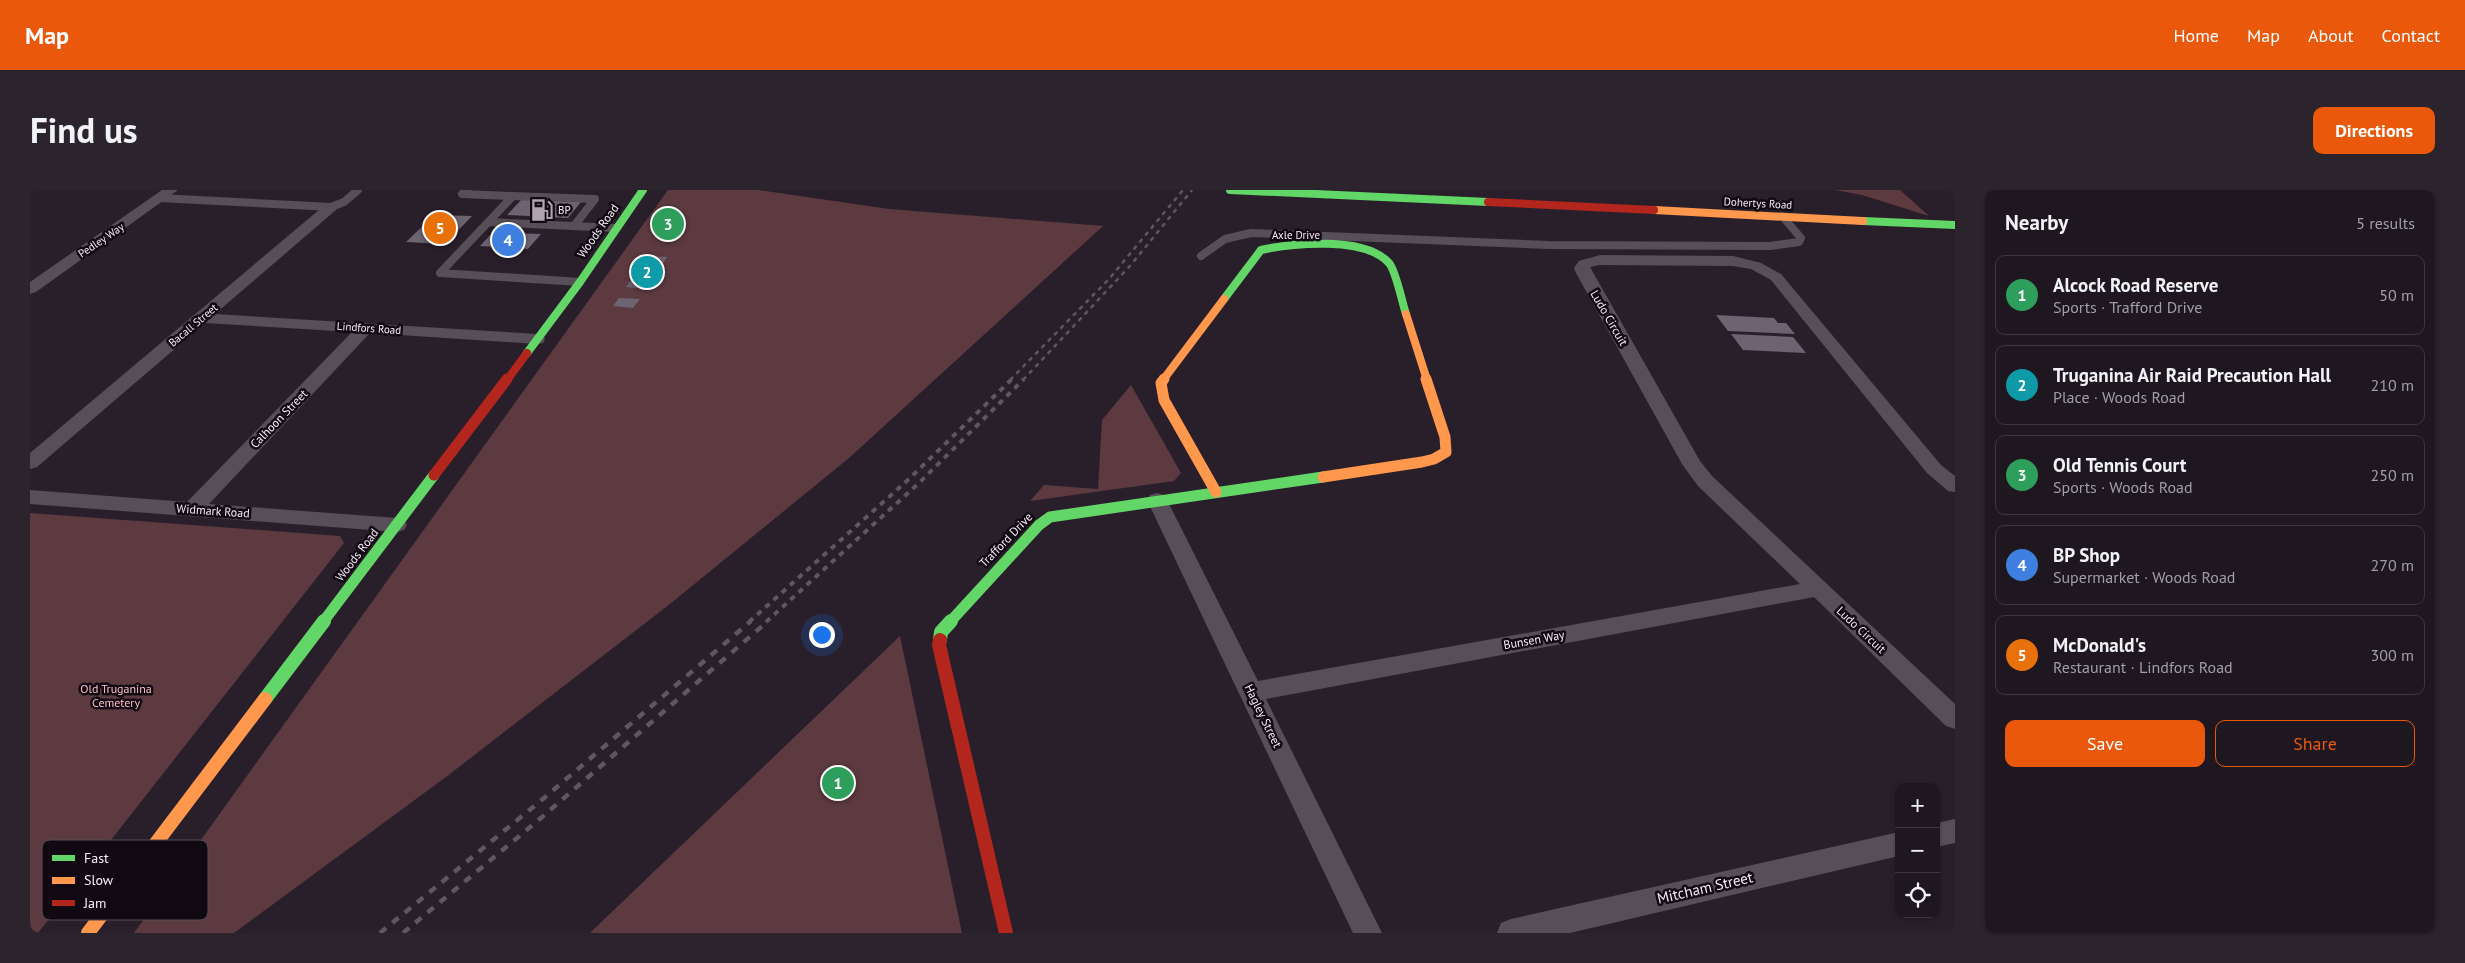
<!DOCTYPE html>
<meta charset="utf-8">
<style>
body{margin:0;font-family:"PT Sans",sans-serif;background:#2c242d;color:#f1f3f6}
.controls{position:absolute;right:15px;bottom:15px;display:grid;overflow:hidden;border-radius:10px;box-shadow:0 1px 4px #0004}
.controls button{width:45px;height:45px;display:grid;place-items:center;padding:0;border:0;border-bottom:1px solid #3c363e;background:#1f1720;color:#f1f3f6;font:25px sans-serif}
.you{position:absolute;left:791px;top:444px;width:18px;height:18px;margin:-12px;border:4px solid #fff;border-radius:50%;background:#1a73e8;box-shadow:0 0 0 8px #1a73e833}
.badge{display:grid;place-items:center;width:32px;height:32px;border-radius:50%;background:#ea580c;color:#fff;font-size:16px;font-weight:700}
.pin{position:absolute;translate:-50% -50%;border:2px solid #fff;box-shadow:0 1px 5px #0006}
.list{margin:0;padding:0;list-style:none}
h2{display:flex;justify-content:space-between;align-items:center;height:65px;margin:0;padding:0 20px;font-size:21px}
h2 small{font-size:16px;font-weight:400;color:#a19fa5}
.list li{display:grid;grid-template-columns:32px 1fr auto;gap:15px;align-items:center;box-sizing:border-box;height:80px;margin:0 10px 10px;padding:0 10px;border:1px solid #3c363e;border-radius:10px}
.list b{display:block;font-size:19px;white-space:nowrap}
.list p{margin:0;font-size:16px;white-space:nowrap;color:#a19fa5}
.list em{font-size:16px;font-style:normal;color:#a19fa5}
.actions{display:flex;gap:10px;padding:15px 20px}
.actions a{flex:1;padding:11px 0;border:1px solid #ea580c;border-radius:10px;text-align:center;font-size:18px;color:#ea580c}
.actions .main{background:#ea580c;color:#fff}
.icon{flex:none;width:28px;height:28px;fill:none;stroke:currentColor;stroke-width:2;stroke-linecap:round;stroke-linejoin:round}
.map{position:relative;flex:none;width:1925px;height:743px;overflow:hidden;border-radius:10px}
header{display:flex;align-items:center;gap:30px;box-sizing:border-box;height:70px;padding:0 25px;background:#ea580c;color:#fff}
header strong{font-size:24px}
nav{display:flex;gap:28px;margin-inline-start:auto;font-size:18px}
.intro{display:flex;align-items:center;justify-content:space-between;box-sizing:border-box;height:120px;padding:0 30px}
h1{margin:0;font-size:35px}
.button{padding:12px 22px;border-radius:10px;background:#ea580c;color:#fff;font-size:18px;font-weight:700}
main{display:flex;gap:30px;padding:0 30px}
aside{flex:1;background:#1f1720;border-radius:10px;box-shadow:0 1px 4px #0004}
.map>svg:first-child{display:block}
.green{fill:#5c3a40}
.building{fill:#6c6471}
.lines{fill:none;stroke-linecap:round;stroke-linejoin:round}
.lane{stroke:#574f57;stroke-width:8}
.street{fill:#574f57;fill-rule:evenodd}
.fast-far2{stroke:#63d668;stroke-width:8}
.fast-far1{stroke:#63d668;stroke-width:11}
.fast{stroke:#63d668;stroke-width:14}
.slow-far2{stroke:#ff974d;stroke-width:8}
.slow-far1{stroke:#ff974d;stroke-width:11}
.slow{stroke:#ff974d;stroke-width:14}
.jam-far2{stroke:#b3261e;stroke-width:8}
.jam-far1{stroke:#b3261e;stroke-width:11}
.jam{stroke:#b3261e;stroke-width:14}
.rail-far2{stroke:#5f5660;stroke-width:2.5;stroke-dasharray:4.5 4.5;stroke-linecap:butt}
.rail-far1{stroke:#5f5660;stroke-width:4;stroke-dasharray:5.5 5.5;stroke-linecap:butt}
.rail{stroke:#5f5660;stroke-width:4.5;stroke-dasharray:8 8;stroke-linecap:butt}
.labels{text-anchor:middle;stroke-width:5;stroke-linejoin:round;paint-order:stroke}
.far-street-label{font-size:11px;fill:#f8ebf8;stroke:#110911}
.far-poi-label{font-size:11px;fill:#f8ebf8;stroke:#110911;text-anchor:start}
.street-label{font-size:12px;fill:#f8ebf8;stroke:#110911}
.park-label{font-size:12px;fill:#febec5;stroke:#110911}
.near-street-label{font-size:15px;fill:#f8ebf8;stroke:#110911}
.key{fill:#110911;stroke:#564d56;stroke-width:1}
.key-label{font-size:14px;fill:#f8ebf8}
</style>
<header>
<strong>Map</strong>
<nav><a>Home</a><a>Map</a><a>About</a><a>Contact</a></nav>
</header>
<div class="intro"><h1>Find us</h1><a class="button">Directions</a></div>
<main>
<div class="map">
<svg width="1925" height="743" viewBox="0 0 1925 743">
<rect width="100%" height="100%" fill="#291f2a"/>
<g class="green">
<polygon points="638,0 728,0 859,19 1073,36 819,268 640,414 416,587 204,743 104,743"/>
<polygon points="1805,0 1870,0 1899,26 1832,5"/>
<polygon points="1101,195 1151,283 1144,291 1000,311 1014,295 1068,299 1072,230"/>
<polygon points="0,323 310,346 314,353 8,743 0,743"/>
<polygon points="870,446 932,743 560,743 563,740"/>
</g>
<g class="building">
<polygon points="492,9 551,12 538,28 477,25"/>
<polygon points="404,25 442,26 415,54 376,52"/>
<polygon points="463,42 511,44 498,59 450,56"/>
<polygon points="618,66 637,67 616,99 596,97"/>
<polygon points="589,108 610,109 603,118 583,116"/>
<polygon points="1686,125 1744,128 1748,133 1756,133 1765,144 1698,141"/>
<polygon points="1701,144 1763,147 1776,163 1713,160"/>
</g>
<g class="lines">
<g class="lane">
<polyline points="437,0 432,4 483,6 410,83 550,92"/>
<polyline points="483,6 565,9 544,36"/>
<polyline points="130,8 301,17 314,12 328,0"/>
<polyline points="459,32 586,38"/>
<polyline points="1171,66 1195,49 1221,43 1518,55 1740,56 1769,52 1771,48 1753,27"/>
</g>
<g class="street">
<polygon points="132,0 148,0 6,102 0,104 0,92"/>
<polygon points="301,13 306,14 308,17 306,20 185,124 507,144 513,145 515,149 513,153 507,154 340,143 179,314 367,328 374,330 377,335 374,340 367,342 0,314 0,300 157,312 322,142 175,133 7,277 0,279 0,263 296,14"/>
<polygon points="1570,65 1703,66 1731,73 1751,84 1911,275 1925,286 1925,302 1918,301 1897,283 1741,90 1721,79 1703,76 1570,75 1560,77 1670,271 1682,286 1925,514 1925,539 1916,536 1784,407 1236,509 1352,743 1323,743 1117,310 1120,305 1127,303 1134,305 1137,310 1228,491 1770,394 1668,296 1652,274 1546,83 1544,78 1549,71"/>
<polygon points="1925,629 1925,653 1906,657 1906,633"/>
<polygon points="1869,642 1869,666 1540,743 1467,743 1471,733 1481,729"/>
</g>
<g class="fast-far2">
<polyline points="1200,0 1458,12"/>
<polyline points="1833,31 1925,35"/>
<path d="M1194,109l37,-49c32,-7 104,-14 128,13 7,8 13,39 17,51"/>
<polyline points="497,163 550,92 613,0"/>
</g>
<g class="fast-far1">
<polyline points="293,432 404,285"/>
<polyline points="920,432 1009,335 1020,327 1293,287"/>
</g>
<g class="fast">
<polyline points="910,450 911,442 921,431"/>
<polyline points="235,509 294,431"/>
</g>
<g class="slow-far2">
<polyline points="1624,20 1833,31"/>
<polyline points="1376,124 1397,190"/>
<polyline points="1133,190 1194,109"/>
</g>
<g class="slow-far1">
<polyline points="1134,189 1131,193 1134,210 1186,302"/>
<polyline points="1293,287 1392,272 1404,269 1416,262 1415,247 1396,189"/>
</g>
<polyline class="slow" points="58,743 235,509"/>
<g class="jam-far2">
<polyline points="1458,12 1624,20"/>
<polyline points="477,190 497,163"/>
</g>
<polyline class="jam-far1" points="404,285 477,189"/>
<polyline class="jam" points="910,450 909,455 976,743"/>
<g class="rail-far2">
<polyline points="980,190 1079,89 1153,0"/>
<polyline points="993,190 1100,76 1162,0"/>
</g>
<g class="rail-far1">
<polyline points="719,432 879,289 982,189"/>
<polyline points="736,432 889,293 994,189"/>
</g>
<g class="rail">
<polyline points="350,743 514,608 721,431"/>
<polyline points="373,743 511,628 738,431"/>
</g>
</g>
<defs>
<symbol id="fuel-bare" viewBox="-9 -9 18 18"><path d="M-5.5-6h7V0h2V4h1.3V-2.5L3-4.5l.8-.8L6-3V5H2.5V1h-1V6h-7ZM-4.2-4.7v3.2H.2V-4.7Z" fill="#b0a4b0" stroke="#110911" stroke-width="2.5" paint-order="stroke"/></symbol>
</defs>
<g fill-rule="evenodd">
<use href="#fuel-bare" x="496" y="4" width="32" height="32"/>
</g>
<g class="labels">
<g class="far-street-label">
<text transform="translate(1728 13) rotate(3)" y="4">Dohertys Road</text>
<text x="1266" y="49">Axle Drive</text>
<text transform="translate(71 50) rotate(-34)" y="4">Pedley Way</text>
<text transform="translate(163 135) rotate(-40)" y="4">Bacall Street</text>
<text transform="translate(339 138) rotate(4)" y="4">Lindfors Road</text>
</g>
<g class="far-poi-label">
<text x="528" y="24">BP</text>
</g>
<g class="street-label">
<text transform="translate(568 41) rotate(-55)" y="4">Woods Road</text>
<text transform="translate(1579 128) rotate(60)" y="4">Ludo Circuit</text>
<text transform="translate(249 229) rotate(-46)" y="4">Calhoon Street</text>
<text transform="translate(183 321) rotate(4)" y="4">Widmark Road</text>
<text transform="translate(976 350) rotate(-46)" y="4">Trafford Drive</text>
<text transform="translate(327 365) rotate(-53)" y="4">Woods Road</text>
<text transform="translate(1831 440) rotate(43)" y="4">Ludo Circuit</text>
<text transform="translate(1504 450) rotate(-10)" y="4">Bunsen Way</text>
<text transform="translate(1233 526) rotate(64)" y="4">Hagley Street</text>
</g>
<g class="park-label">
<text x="86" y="503">Old Truganina<tspan x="86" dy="14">Cemetery</tspan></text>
</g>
<g class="near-street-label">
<text transform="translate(1675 698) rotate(-13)" y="5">Mitcham Street</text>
</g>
</g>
<rect x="12" y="650" width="166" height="80" rx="8" class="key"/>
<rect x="22" y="665" width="23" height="6" fill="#63d668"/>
<rect x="22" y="687" width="23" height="7" fill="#ff974d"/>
<rect x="22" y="710" width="23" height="6" fill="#b3261e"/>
<g class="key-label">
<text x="54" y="673">Fast</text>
<text x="54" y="695">Slow</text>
<text x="54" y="718">Jam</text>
</g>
</svg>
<div class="controls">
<button>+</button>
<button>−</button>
<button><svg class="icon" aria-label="locate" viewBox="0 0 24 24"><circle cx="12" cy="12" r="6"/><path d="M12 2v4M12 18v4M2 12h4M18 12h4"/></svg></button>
</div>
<div class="you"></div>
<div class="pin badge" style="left:808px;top:593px;background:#2e9e5b">1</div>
<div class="pin badge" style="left:617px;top:82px;background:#0f9aa8">2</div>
<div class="pin badge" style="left:638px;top:34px;background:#2e9e5b">3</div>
<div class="pin badge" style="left:478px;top:50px;background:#3f7fe0">4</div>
<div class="pin badge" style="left:410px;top:38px;background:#e8710a">5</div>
</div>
<aside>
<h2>Nearby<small>5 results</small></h2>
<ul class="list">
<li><span class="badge" style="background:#2e9e5b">1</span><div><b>Alcock Road Reserve</b><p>Sports · Trafford Drive</p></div><em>50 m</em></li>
<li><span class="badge" style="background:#0f9aa8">2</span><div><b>Truganina Air Raid Precaution Hall</b><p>Place · Woods Road</p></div><em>210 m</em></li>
<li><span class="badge" style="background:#2e9e5b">3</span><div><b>Old Tennis Court</b><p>Sports · Woods Road</p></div><em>250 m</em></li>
<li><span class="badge" style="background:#3f7fe0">4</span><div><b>BP Shop</b><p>Supermarket · Woods Road</p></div><em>270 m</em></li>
<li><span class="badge" style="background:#e8710a">5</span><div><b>McDonald's</b><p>Restaurant · Lindfors Road</p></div><em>300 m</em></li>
</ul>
<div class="actions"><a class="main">Save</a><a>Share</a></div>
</aside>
</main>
